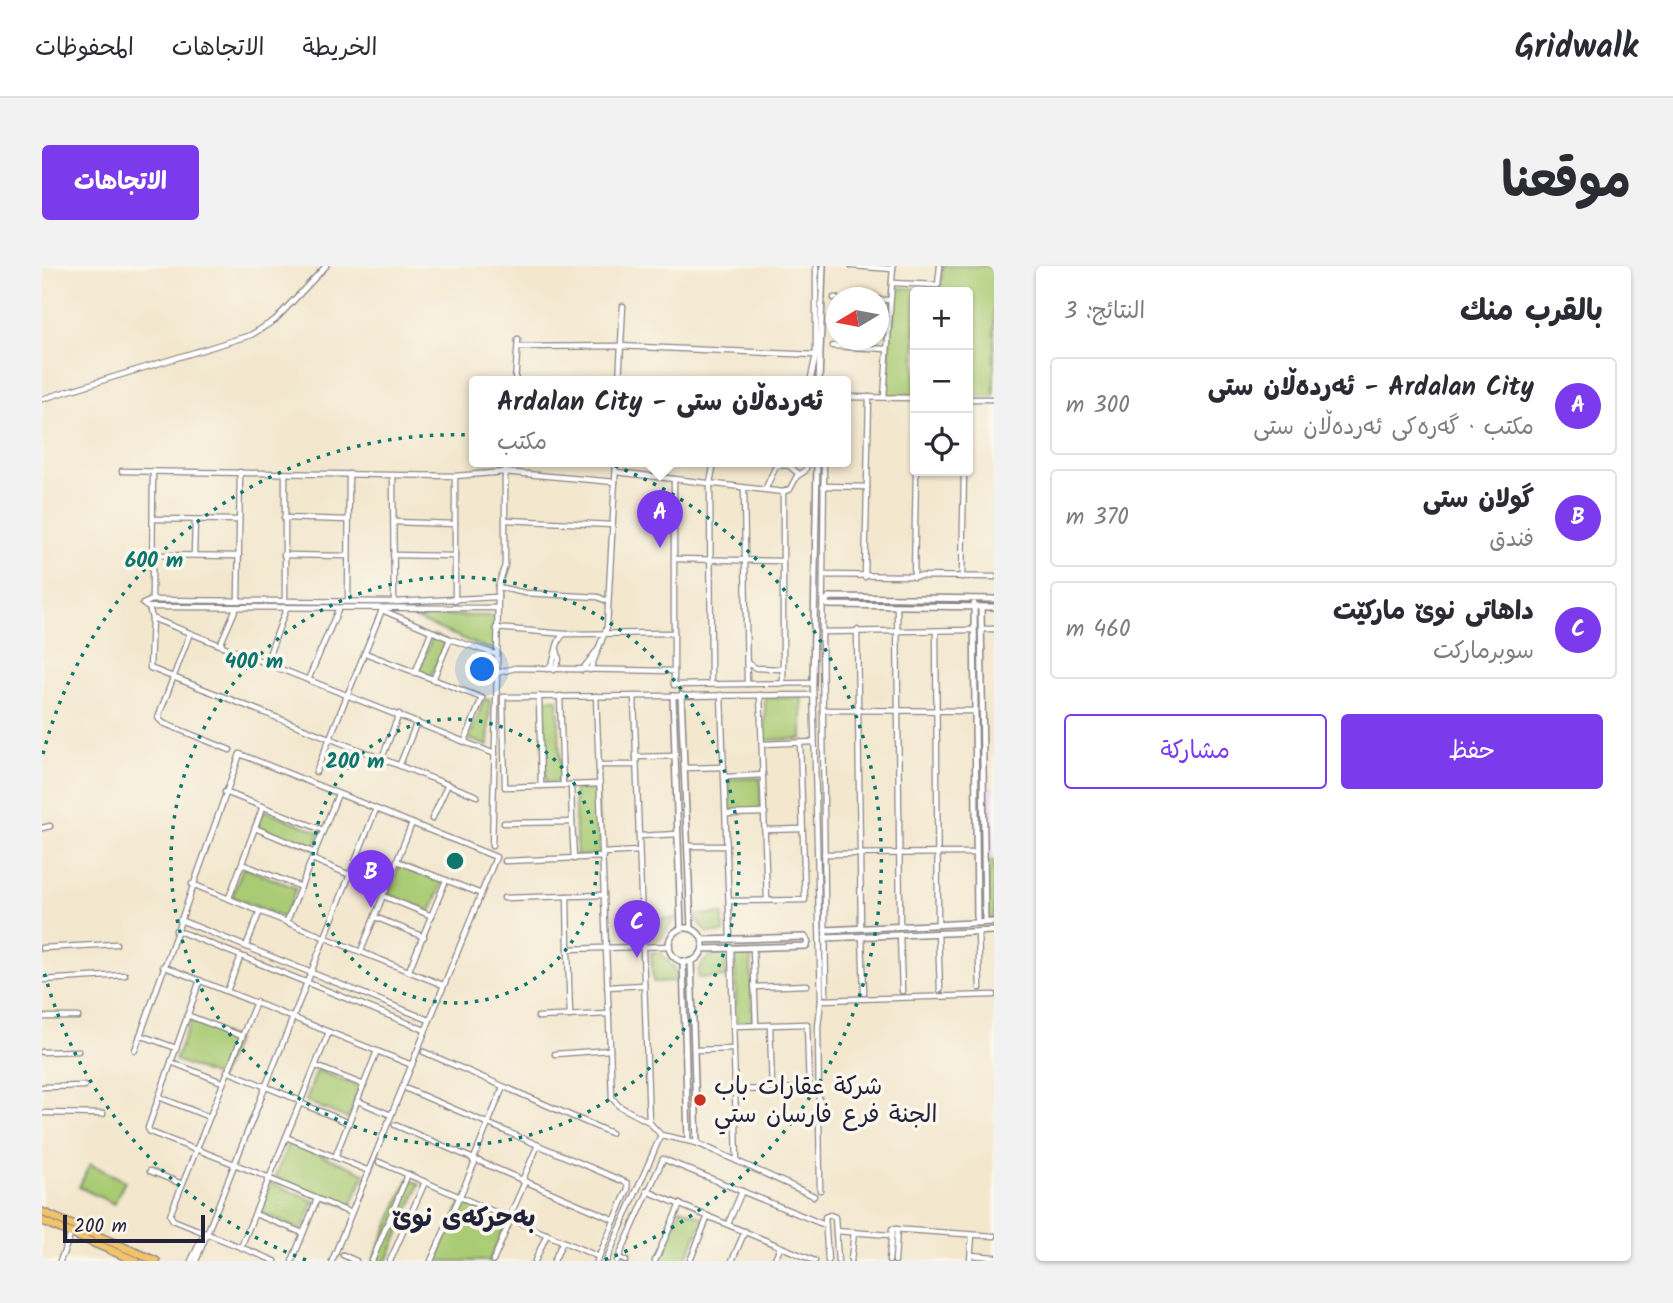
<!DOCTYPE html>
<html lang="ar">
<meta charset="utf-8">
<style>
body{margin:0;font-family:Kalam,"Playpen Sans Arabic",sans-serif;background:#f2f2f3;color:#2b2b33;direction:rtl}
.controls{position:absolute;right:21px;top:21px;display:grid;overflow:hidden;border-radius:7px;box-shadow:0 2px 5px #0004}
.controls button{width:63px;height:63px;display:grid;place-items:center;padding:0;border:0;border-bottom:2px solid #e1e1e2;background:#fff;color:#2b2b33;font:35px sans-serif}
.compass{position:absolute;left:784px;top:21px;width:63px;height:63px;border-radius:50%;background:#fff;box-shadow:0 2px 5px #0004;rotate:260deg}
.scale{position:absolute;left:21px;bottom:18px;width:142px;box-sizing:border-box;padding-left:7px;border:4px solid #22223b;border-top:0;font-size:19px;line-height:24px;white-space:nowrap;color:#22223b;-webkit-text-stroke:5px #fbf7ec;paint-order:stroke}
.you{position:absolute;left:441px;top:404px;width:24px;height:24px;margin:-18px;border:5px solid #fff;border-radius:50%;background:#1a73e8;box-shadow:0 0 0 10px #1a73e833}
.badge{display:grid;place-items:center;width:46px;height:46px;border-radius:50%;background:#7c3aed;color:#fff;font-size:23px;font-weight:700}
.pin{position:absolute;translate:-50% -58px;filter:drop-shadow(0 2px 4px #0008)}
.pin::after{content:'';position:absolute;top:37px;width:24px;height:21px;background:inherit;clip-path:polygon(0 0,100% 0,50% 100%)}
.popup{position:absolute;left:427px;top:110px;width:382px;height:91px;box-sizing:border-box;display:grid;place-content:center;border-radius:7px;background:#fff;filter:drop-shadow(0 2px 5px #0005);font-size:23px;white-space:nowrap;color:#7c7c81}
.popup b{font-size:26px;color:#2b2b33}
.popup::after{content:'';position:absolute;left:50%;top:100%;margin-left:-14px;border:14px solid transparent;border-top-color:#fff}
.list{margin:0;padding:0;list-style:none}
h2{display:flex;justify-content:space-between;align-items:center;height:91px;margin:0;padding:0 28px;font-size:30px}
h2 small{font-size:23px;font-weight:400;color:#7c7c81}
.list li{display:grid;grid-template-columns:46px 1fr auto;gap:21px;align-items:center;box-sizing:border-box;height:98px;margin:0 14px 14px;padding:0 14px;border:2px solid #e1e1e2;border-radius:7px}
.list b{display:block;font-size:26px;white-space:nowrap}
.list p{margin:0;font-size:23px;white-space:nowrap;color:#7c7c81}
.list em{font-size:23px;font-style:normal;color:#7c7c81}
.actions{display:flex;gap:14px;padding:21px 28px}
.actions a{flex:1;padding:16px 0;border:2px solid #7c3aed;border-radius:7px;text-align:center;font-size:24px;color:#7c3aed}
.actions .main{background:#7c3aed;color:#fff}
.icon{flex:none;width:38px;height:38px;fill:none;stroke:currentColor;stroke-width:2;stroke-linecap:round;stroke-linejoin:round}
.map{position:relative;flex:none;width:952px;height:995px;overflow:hidden;direction:ltr;border-radius:7px}
header{display:flex;align-items:center;gap:42px;box-sizing:border-box;height:98px;padding:0 35px;background:#fff;border-bottom:2px solid #e1e1e2}
header strong{font-size:33px}
nav{display:flex;gap:38px;margin-inline-start:auto;font-size:24px}
.intro{display:flex;align-items:center;justify-content:space-between;box-sizing:border-box;height:168px;padding:0 42px}
h1{margin:0;font-size:49px}
.button{padding:18px 32px;border-radius:7px;background:#7c3aed;color:#fff;font-size:24px;font-weight:700}
main{display:flex;gap:42px;padding:0 42px}
aside{flex:1;background:#fff;border-radius:7px;box-shadow:0 2px 5px #0004}
.map>svg:first-child{display:block}
.built{fill:#ecd1eb}
.green{fill:#a9cb73;stroke:#667657;stroke-width:2}
.lines{fill:none;stroke-linecap:round;stroke-linejoin:round}
.minor-casing{stroke:#8a8484;stroke-width:7}
.tertiary-casing{stroke:#8a8484;stroke-width:8}
.primary-casing{stroke:#8a8484;stroke-width:10}
.minor{stroke:#fff;stroke-width:4.5}
.tertiary{stroke:#fff;stroke-width:5}
.primary{stroke:#f1c36a;stroke-width:7}
.ring{fill:none;stroke:#0f766e;stroke-width:3.5;stroke-dasharray:3.5 7}
.poi-dot{fill:#c8321e;stroke:#fbf7ec;stroke-width:2.5}
.labels{text-anchor:middle;stroke-width:7;stroke-linejoin:round;paint-order:stroke}
.poi-label{font-size:24px;fill:#22223b;stroke:#fbf7ec;text-anchor:start}
.neighbourhood-label{font-size:26px;font-weight:bold;fill:#22223b;stroke:#fbf7ec}
.centre{fill:#0f766e;stroke:#fbf7ec;stroke-width:3.5}
.ring-label{font-size:21px;text-anchor:middle;font-weight:bold;fill:#0f766e;stroke:#fbf7ec;stroke-width:7;stroke-linejoin:round;paint-order:stroke}
</style>
<header>
<strong>Gridwalk</strong>
<nav><a>الخريطة</a><a>الاتجاهات</a><a>المحفوظات</a></nav>
</header>
<div class="intro"><h1>موقعنا</h1><a class="button">الاتجاهات</a></div>
<main>
<aside>
<h2>بالقرب منك<small>النتائج: 3</small></h2>
<ul class="list">
<li><span class="badge">A</span><div><b>Ardalan City - ئەردەڵان ستی</b><p>مكتب · گەرەکی ئەردەڵان ستی</p></div><em>300 m</em></li>
<li><span class="badge">B</span><div><b>گولان ستی</b><p>فندق</p></div><em>370 m</em></li>
<li><span class="badge">C</span><div><b>داهاتی نوێ مارکێت</b><p>سوبرماركت</p></div><em>460 m</em></li>
</ul>
<div class="actions"><a class="main">حفظ</a><a>مشاركة</a></div>
</aside>
<div class="map">
<svg width="952" height="995" viewBox="0 0 952 995">
<rect width="100%" height="100%" fill="#fbf7ec"/>
<filter id="ink" filterUnits="userSpaceOnUse"><feTurbulence type="fractalNoise" baseFrequency=".0143" numOctaves="2"/><feDisplacementMap in="SourceGraphic" scale="14" xChannelSelector="R" yChannelSelector="G"/><feConvolveMatrix kernelMatrix="1 2 1 2 8 2 1 2 1" color-interpolation-filters="sRGB"/></filter>
<filter id="wash" filterUnits="userSpaceOnUse"><feTurbulence type="fractalNoise" baseFrequency=".00686" numOctaves="4" result="noise"/><feDisplacementMap in="SourceGraphic" scale="28" xChannelSelector="R" yChannelSelector="G"/><feGaussianBlur stdDeviation="1.57" result="paint"/><feColorMatrix in="noise" values="0 0 0 0 0 0 0 0 0 0 0 0 0 0 0 0 0 1.4 0 .05"/><feComposite in="paint" operator="in"/></filter>
<g filter="url(#wash)">
<rect width="100%" height="100%" fill="#f3e7ce"/>
<polygon class="built" points="944,520 952,520 952,595 945,595"/>
<g class="green">
<polygon points="901,0 952,0 952,130 926,130 926,26 873,26 873,129 844,129 852,22 898,23"/>
<polygon points="364,349 450,350 454,354 453,386"/>
<polygon points="391,369 404,374 389,410 377,405"/>
<polygon points="723,432 760,432 760,473 723,474"/>
<polygon points="442,433 448,434 446,480 427,473"/>
<polygon points="516,433 519,516 504,516 501,433"/>
<polygon points="718,512 719,544 687,545 687,513"/>
<polygon points="555,521 558,589 535,590 532,522"/>
<polygon points="222,544 278,566 272,583 216,561"/>
<polygon points="944,595 952,595 952,653 945,652"/>
<polygon points="358,598 401,616 389,646 346,628"/>
<polygon points="201,601 254,622 243,652 190,631"/>
<polygon points="681,648 682,667 666,667 654,653 655,649"/>
<polygon points="633,652 619,673 606,675 604,653"/>
<polygon points="693,685 709,686 710,757 694,756"/>
<polygon points="609,686 618,686 634,704 634,715 611,716"/>
<polygon points="683,688 684,711 656,712 656,704 667,690"/>
<polygon points="149,755 194,773 178,812 133,794"/>
<polygon points="275,804 318,821 306,853 264,835"/>
<polygon points="247,876 323,907 308,942 233,911"/>
<polygon points="48,898 83,915 72,938 37,921"/>
<polygon points="366,913 378,918 345,995 331,995"/>
<polygon points="229,917 272,935 260,964 217,946"/>
<polygon points="420,935 465,955 448,995 394,995"/>
<polygon points="639,942 662,952 643,995 617,995"/>
</g>
</g>
<g filter="url(#ink)">
<g class="lines">
<defs>
<g id="minor">
<polyline points="810,0 851,3"/>
<polyline points="850,17 896,19 898,0"/>
<polyline points="792,32 794,32"/>
<polyline points="836,34 848,34"/>
<polyline points="791,80 845,83"/>
<polyline points="476,81 577,80 774,89"/>
<polyline points="473,116 476,73"/>
<polyline points="577,116 581,40"/>
<polyline points="768,116 774,89 774,0"/>
<polyline points="804,131 873,132"/>
<polyline points="842,131 851,0"/>
<polyline points="0,133 209,69 233,54 284,0"/>
<polyline points="926,133 952,133"/>
<polyline points="463,196 463,299 456,321 455,407 473,402 632,405"/>
<polyline points="80,205 413,210 462,206 573,216"/>
<polyline points="574,206 741,226 748,223 755,210 763,205 766,196"/>
<polyline points="351,209 352,336"/>
<polyline points="632,213 632,419 771,417 779,734 776,761 778,924"/>
<polyline points="781,220 825,221"/>
<polyline points="702,223 705,418"/>
<polyline points="723,224 734,200 746,199 757,208"/>
<polyline points="242,252 306,254"/>
<polyline points="111,253 197,254"/>
<polyline points="465,254 570,259"/>
<polyline points="352,256 413,258"/>
<polyline points="111,289 197,290"/>
<polyline points="152,289 153,254"/>
<polyline points="242,289 306,290"/>
<polyline points="351,289 413,290"/>
<polyline points="633,293 740,295"/>
<polyline points="781,309 782,196"/>
<polyline points="823,311 827,131"/>
<polyline points="872,311 874,205"/>
<polyline points="920,311 922,205"/>
<polyline points="456,321 483,327 556,331 565,335"/>
<polyline points="110,334 111,205"/>
<polyline points="196,334 198,206"/>
<polyline points="243,335 243,208"/>
<polyline points="306,335 307,208"/>
<polyline points="413,335 413,210"/>
<polyline points="855,340 858,660"/>
<polyline points="107,341 110,352 108,402 435,530"/>
<polyline points="455,342 105,341 101,338 110,334 352,336 456,331"/>
<polyline points="110,352 453,488"/>
<polyline points="454,362 523,368 632,367"/>
<polyline points="939,363 952,363"/>
<polyline points="815,364 819,662"/>
<polyline points="780,365 781,309 952,311"/>
<polyline points="894,365 896,658"/>
<polyline points="148,367 116,452 121,457 188,484"/>
<polyline points="178,379 194,342"/>
<polyline points="323,387 440,432 423,475"/>
<polyline points="224,397 244,343"/>
<polyline points="705,397 714,402 740,403"/>
<path d="M505,403c11,-8 6,-25 16,-34"/>
<polyline points="512,404 517,394 515,384"/>
<polyline points="540,404 554,386"/>
<polyline points="548,404 565,361 574,196"/>
<polyline points="373,407 389,366"/>
<polyline points="266,414 296,344"/>
<polyline points="391,414 408,373"/>
<polyline points="669,418 668,217 672,196"/>
<polyline points="741,418 741,226"/>
<polyline points="679,429 688,673"/>
<polyline points="718,429 725,634"/>
<polyline points="497,430 499,520"/>
<polyline points="518,430 521,519"/>
<polyline points="554,430 570,832 577,840 607,856 619,869 655,877 772,930"/>
<polyline points="592,430 607,855"/>
<polyline points="781,444 933,445"/>
<polyline points="720,478 772,476"/>
<polyline points="594,491 633,490"/>
<polyline points="340,492 357,448"/>
<polyline points="358,498 375,456"/>
<polyline points="557,499 594,499"/>
<polyline points="642,502 682,501"/>
<polyline points="274,506 340,344 408,373 453,388"/>
<polyline points="683,511 721,509"/>
<polyline points="558,518 463,521 461,431 771,429"/>
<polyline points="183,526 281,564"/>
<polyline points="684,548 723,547"/>
<polyline points="390,553 406,518"/>
<polyline points="530,556 532,593"/>
<polyline points="462,557 530,556 529,519"/>
<polyline points="0,562 8,560"/>
<polyline points="213,562 273,587"/>
<polyline points="723,564 760,563"/>
<polyline points="597,570 636,568"/>
<polyline points="450,580 455,407"/>
<polyline points="645,580 685,580"/>
<polyline points="561,587 597,585"/>
<polyline points="782,588 933,587"/>
<polyline points="270,593 344,624"/>
<polyline points="355,595 437,627"/>
<polyline points="463,595 561,591"/>
<polyline points="200,598 259,621"/>
<polyline points="150,618 401,719"/>
<polyline points="341,630 390,650"/>
<polyline points="525,630 526,683 628,680"/>
<polyline points="187,632 221,540"/>
<polyline points="462,632 562,629"/>
<polyline points="687,635 763,634 758,476"/>
<polyline points="333,651 382,671"/>
<polyline points="138,654 387,754"/>
<polyline points="245,655 296,528"/>
<polyline points="134,664 383,764"/>
<polyline points="936,666 938,722"/>
<polyline points="896,667 898,724"/>
<polyline points="858,669 860,725"/>
<polyline points="820,670 822,727"/>
<polyline points="204,680 218,645"/>
<polyline points="0,682 74,678"/>
<polyline points="689,682 695,895"/>
<polyline points="711,682 714,759"/>
<polyline points="526,683 528,750"/>
<polyline points="319,685 370,557"/>
<polyline points="121,700 370,799"/>
<polyline points="367,704 404,614"/>
<polyline points="0,714 83,709"/>
<polyline points="565,721 602,719"/>
<polyline points="712,721 765,719"/>
<polyline points="185,725 199,690"/>
<polyline points="784,728 780,366 932,364"/>
<polyline points="779,734 952,729"/>
<polyline points="214,736 128,949 131,954 233,995"/>
<polyline points="145,749 200,770"/>
<polyline points="0,751 36,751"/>
<polyline points="496,751 567,748"/>
<polyline points="728,759 730,823"/>
<polyline points="692,760 765,758 767,822 694,824"/>
<polyline points="98,769 134,782"/>
<polyline points="93,784 198,488 454,591 290,995"/>
<polyline points="652,784 692,783"/>
<polyline points="0,786 36,785"/>
<polyline points="382,786 569,867"/>
<polyline points="513,788 568,784"/>
<polyline points="129,796 180,816"/>
<polyline points="274,800 322,819"/>
<polyline points="185,805 259,835"/>
<polyline points="0,821 42,820"/>
<polyline points="365,823 585,917 586,923 555,995"/>
<polyline points="117,831 167,851"/>
<polyline points="316,835 349,849"/>
<polyline points="258,837 307,857"/>
<polyline points="0,847 61,848"/>
<polyline points="353,859 573,954"/>
<polyline points="244,871 327,905"/>
<polyline points="154,883 228,912"/>
<polyline points="154,884 108,866 106,862 158,714"/>
<polyline points="293,891 335,785"/>
<polyline points="431,895 461,821"/>
<polyline points="337,896 557,991"/>
<polyline points="108,905 140,918"/>
<polyline points="228,913 309,947"/>
<polyline points="480,915 496,879"/>
<polyline points="605,925 773,995"/>
<polyline points="213,948 261,967"/>
<polyline points="467,952 483,916"/>
<polyline points="686,958 700,925"/>
<polyline points="794,965 848,969"/>
<polyline points="199,981 287,766"/>
<polyline points="301,989 314,995"/>
<polyline points="929,989 952,991"/>
<polyline points="577,992 584,995"/>
<polyline points="18,995 29,968"/>
<polyline points="149,995 162,968"/>
<polyline points="154,995 334,543"/>
<polyline points="250,995 275,933"/>
<polyline points="330,995 366,908"/>
<polyline points="348,995 383,916"/>
<polyline points="389,995 433,896"/>
<polyline points="451,995 469,953"/>
<polyline points="493,995 505,968"/>
<polyline points="512,995 521,975"/>
<polyline points="564,995 619,869"/>
<polyline points="575,995 621,893 783,959"/>
<polyline points="613,995 638,938"/>
<polyline points="648,995 666,950"/>
<polyline points="690,995 703,965"/>
<polyline points="732,995 738,981"/>
<polyline points="786,995 783,951 788,949 793,951 796,995"/>
<polyline points="809,995 812,966"/>
<polyline points="847,995 850,963 952,970"/>
<polyline points="853,995 855,963"/>
<polyline points="928,995 930,969"/>
</g>
<g id="tertiary">
<polyline points="777,116 781,0"/>
<polyline points="952,333 787,331 783,336 786,339 952,341"/>
<polyline points="932,338 935,657"/>
<polyline points="939,341 943,656"/>
<polyline points="771,417 775,196"/>
<polyline points="639,429 649,662"/>
<polyline points="631,430 639,662"/>
<circle cx="644" cy="679" r="17"/>
<polyline points="783,664 952,656"/>
<polyline points="783,672 952,665"/>
<polyline points="661,674 763,671 766,676 764,680 661,683"/>
<polyline points="641,695 646,874"/>
<polyline points="649,695 655,877"/>
</g>
<g id="primary">
<polyline points="0,946 114,995"/>
<polyline points="0,955 94,995"/>
</g>
</defs>
<use href="#minor" class="minor-casing"/>
<use href="#tertiary" class="tertiary-casing"/>
<use href="#primary" class="primary-casing"/>
<use href="#minor" class="minor"/>
<use href="#tertiary" class="tertiary"/>
<use href="#primary" class="primary"/>
</g>
</g>
<g class="ring">
<circle cx="413" cy="595" r="142"/>
<circle cx="413" cy="595" r="284"/>
<path d="M264 994A426 426 0 0 1 1 702M1 488A426 426 0 1 1 562 994"/>
</g>
<circle class="poi-dot" cx="658" cy="834" r="7"/>
<g class="labels">
<g class="poi-label">
<text x="672" y="828">شرکة عقارات باب<tspan x="672" dy="28">الجنة فرع فارسان ستي</tspan></text>
</g>
<g class="neighbourhood-label">
<text x="422" y="960">بەحرکەی نوێ</text>
</g>
</g>
<circle cx="413" cy="595" r="10" class="centre"/>
<g class="ring-label">
<text x="112" y="301">600 m</text>
<text x="212" y="402">400 m</text>
<text x="313" y="502">200 m</text>
</g>
</svg>
<div class="controls">
<button>+</button>
<button>−</button>
<button><svg class="icon" aria-label="locate" viewBox="0 0 24 24"><circle cx="12" cy="12" r="6"/><path d="M12 2v4M12 18v4M2 12h4M18 12h4"/></svg></button>
</div>
<svg class="compass" viewBox="-18 -18 36 36"><path d="M0-13l5 13h-10z" fill="#e53935"/><path d="M0 13l5-13h-10z" fill="#7c7c81"/></svg>
<div class="scale">200 m</div>
<div class="you"></div>
<div class="pin badge" style="left:618px;top:282px">A</div>
<div class="popup"><b>Ardalan City - ئەردەڵان ستی</b>مكتب</div>
<div class="pin badge" style="left:329px;top:642px">B</div>
<div class="pin badge" style="left:595px;top:692px">C</div>
</div>
</main>
